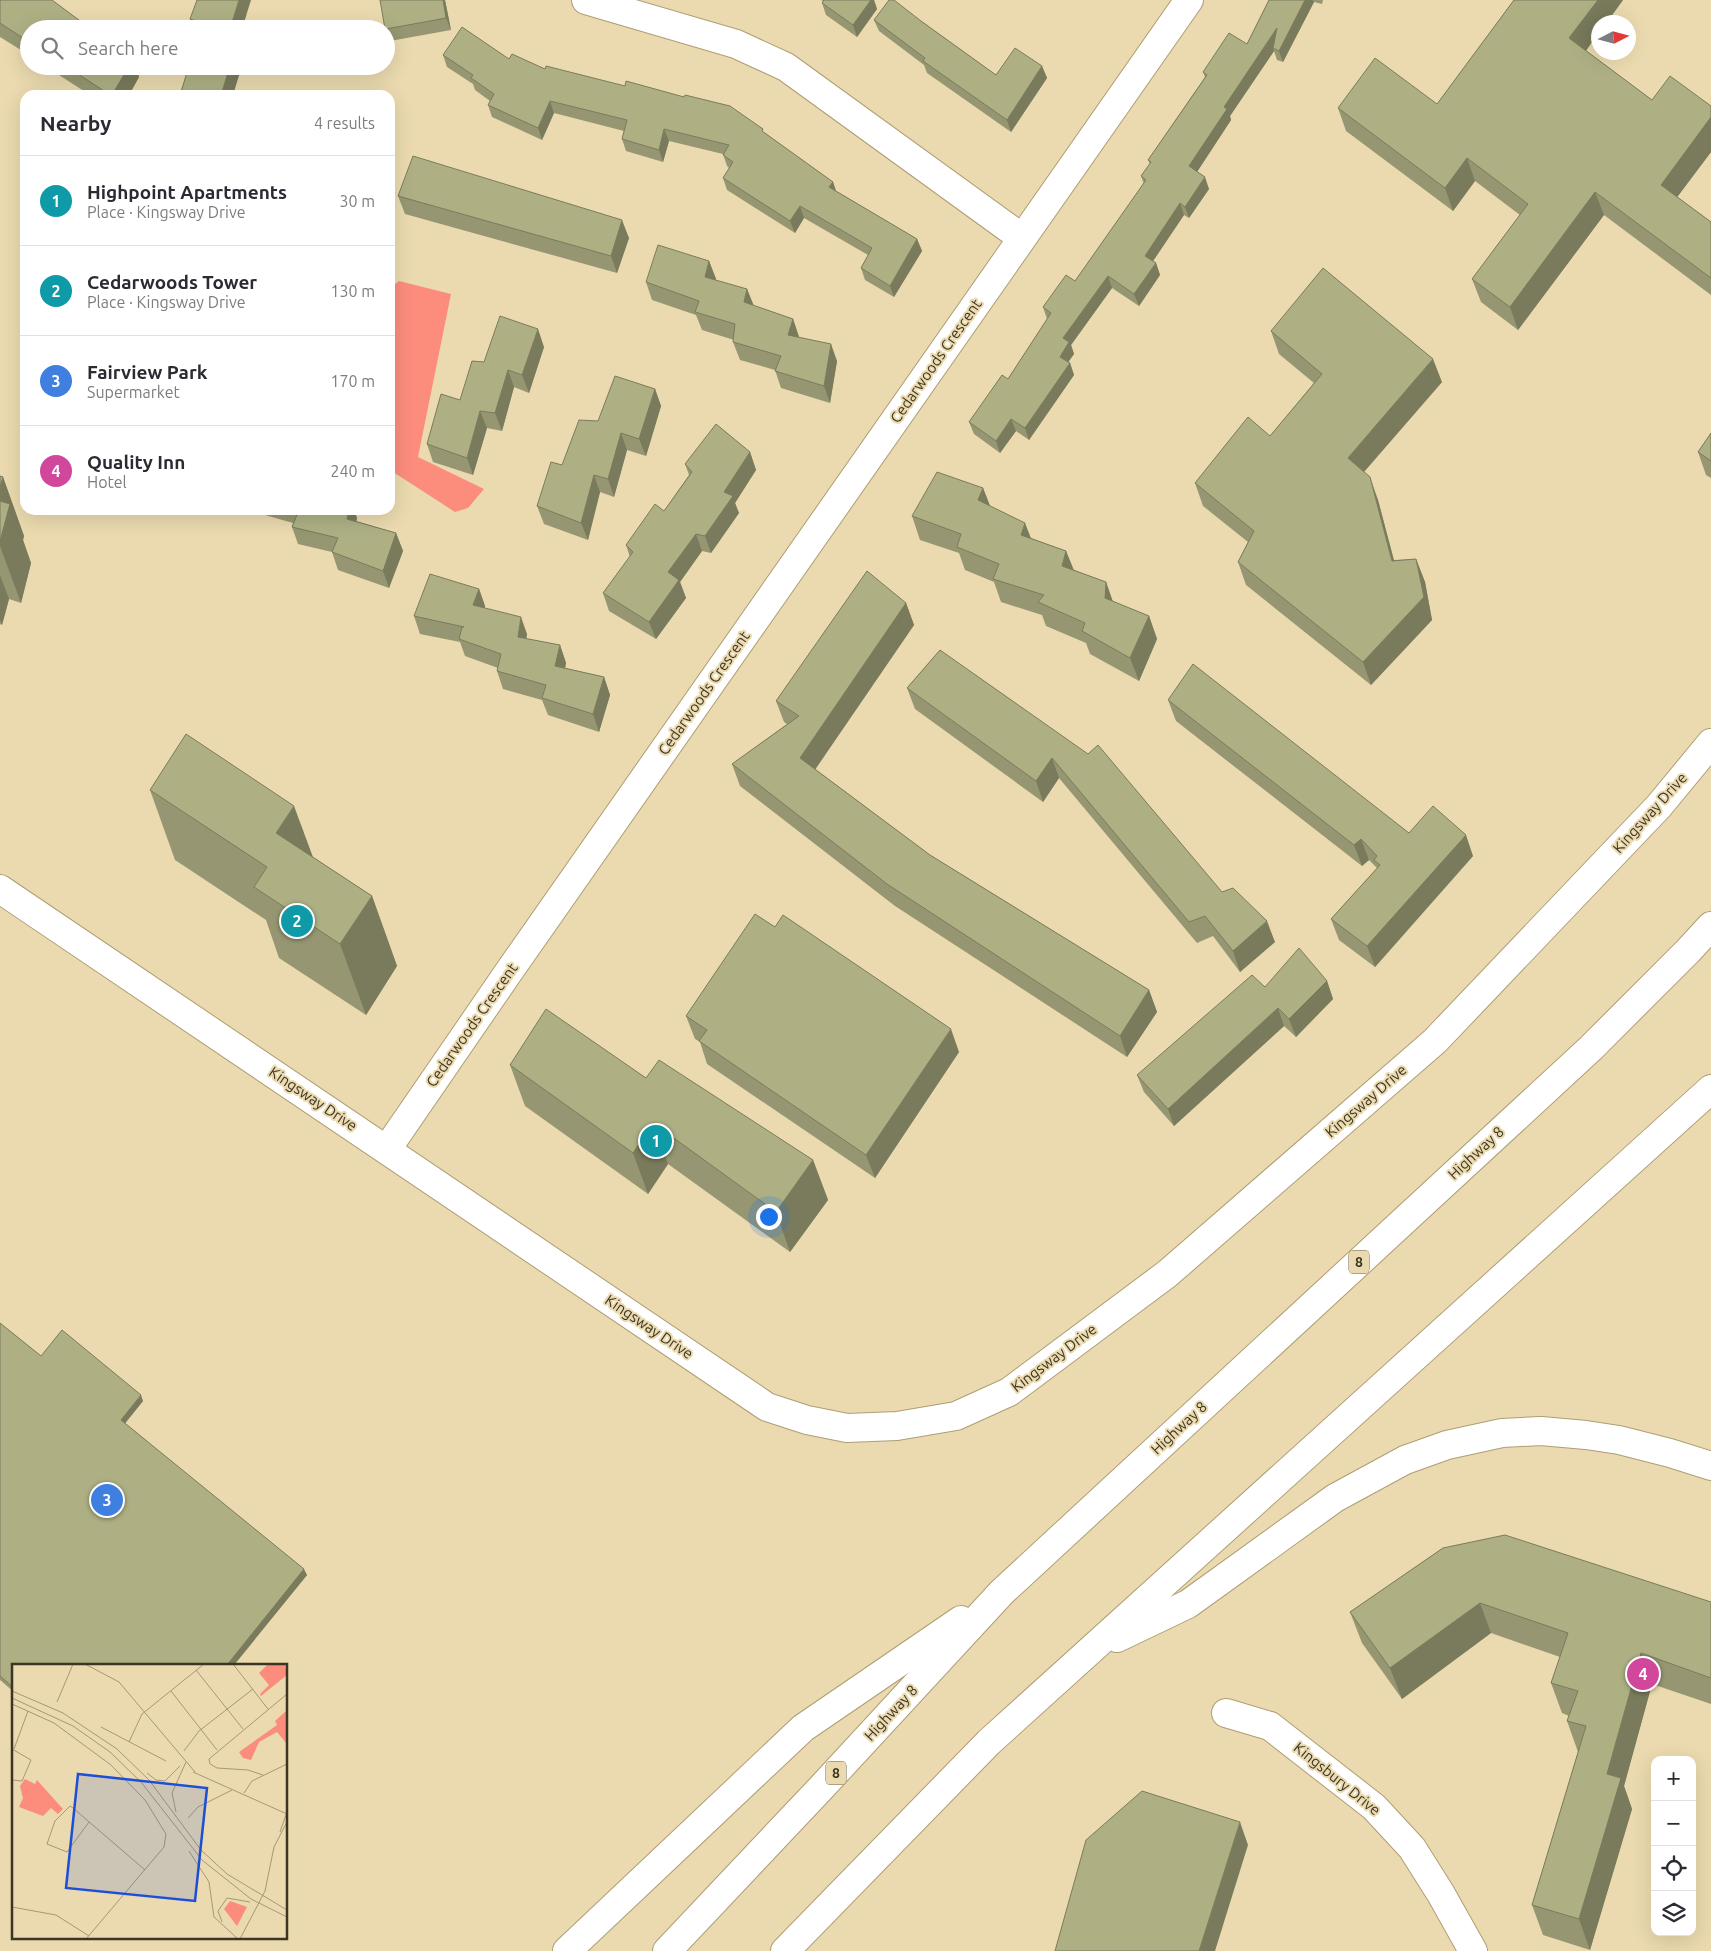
<!DOCTYPE html>
<meta charset="utf-8">
<style>
body{margin:0;font-family:Ubuntu,sans-serif;background:#f7f7f7;color:#2b2b33}
.controls{position:absolute;right:15px;bottom:15px;display:grid;overflow:hidden;border-radius:10px;box-shadow:0 5px 20px #0002}
.controls button{width:45px;height:45px;display:grid;place-items:center;padding:0;border:0;border-bottom:1px solid #e1e1e2;background:#fff;color:#2b2b33;font:25px sans-serif}
.compass{position:absolute;left:1591px;top:15px;width:45px;height:45px;border-radius:50%;background:#fff;box-shadow:0 5px 20px #0002;rotate:84deg}
.you{position:absolute;left:768px;top:1216px;width:18px;height:18px;margin:-12px;border:4px solid #fff;border-radius:50%;background:#1a73e8;box-shadow:0 0 0 8px #1a73e833}
.badge{display:grid;place-items:center;width:32px;height:32px;border-radius:50%;background:#5573e8;color:#fff;font-size:16px;font-weight:700}
.pin{position:absolute;translate:-50% -50%;border:2px solid #fff;box-shadow:0 1px 5px #0006}
.list{margin:0;padding:0;list-style:none}
h2{display:flex;justify-content:space-between;align-items:center;height:65px;margin:0;padding:0 20px;font-size:21px}
h2 small{font-size:16px;font-weight:400;color:#7c7c81}
.list li{display:grid;grid-template-columns:32px 1fr auto;gap:15px;align-items:center;box-sizing:border-box;height:90px;padding:0 20px;border-top:1px solid #e1e1e2}
.list b{display:block;font-size:19px;white-space:nowrap}
.list p{margin:0;font-size:16px;white-space:nowrap;color:#7c7c81}
.list em{font-size:16px;font-style:normal;color:#7c7c81}
.icon{flex:none;width:28px;height:28px;fill:none;stroke:currentColor;stroke-width:2;stroke-linecap:round;stroke-linejoin:round}
.map{position:relative;flex:none;width:1711px;height:1951px;overflow:hidden}
.search{position:absolute;background:#fff;box-shadow:0 5px 20px #0002;left:20px;top:20px;width:375px;height:55px;display:flex;align-items:center;gap:12px;box-sizing:border-box;padding:0 18px;border-radius:28px;color:#7c7c81;font-size:19px}
.panel{position:absolute;background:#fff;box-shadow:0 5px 20px #0002;left:20px;top:90px;width:375px;height:425px;border-radius:15px}
.map>svg:first-child{display:block}
.green{fill:#fc8d7d}
.lines{fill:none;stroke-linecap:round;stroke-linejoin:round}
.minor-casing{stroke:#ae9e74;stroke-width:30}
.highway-casing{stroke:#ae9e74;stroke-width:30}
.minor{stroke:#fff;stroke-width:28}
.highway{stroke:#fff;stroke-width:28}
.wall{fill:#969772}
.shaded-wall{fill:#7a7b5c}
.building{fill:#aeb084;stroke:#7a7b5c}
.labels{text-anchor:middle;stroke-width:4;stroke-linejoin:round;paint-order:stroke}
.shield{fill:#ebdaaf;stroke:#70664d;stroke-width:1}
.shield-label{font-size:14px;font-weight:bold;fill:#3b3523}
.street-label{font-size:15px;fill:#3b3523;stroke:#ebdaaf}
.inset-road{fill:none;stroke:#a59877;stroke-width:1}
.view{fill:#1d4ed8;fill-opacity:0.15;stroke:#1d4ed8;stroke-width:2.5}
.inset-edge{fill:none;stroke:#3b3523;stroke-width:2.5}
</style>
<div class="map">
<svg width="1711" height="1951" viewBox="0 0 1711 1951">
<rect width="100%" height="100%" fill="#ebdaaf"/>
<polygon class="green" points="399,281 451,294 418,457 484,489 468,508 455,512 390,470 390,288"/>
<g class="lines">
<defs>
<g id="minor">
<polyline points="586,0 736,44 786,67 1022,238"/>
<polyline points="0,889 767,1407 807,1420 847,1428 897,1426 956,1416 1009,1392 1167,1274 1435,1041 1659,806 1711,743"/>
<polyline points="387,1149 510,970 1189,0"/>
<polyline points="1226,1713 1270,1726 1374,1807 1412,1848 1441,1894 1473,1951"/>
</g>
<g id="highway">
<polyline points="1117,1638 1188,1604 1335,1498 1405,1460 1447,1445 1502,1433 1541,1431 1586,1435 1619,1440 1670,1453 1711,1466"/>
<polyline points="567,1951 803,1728 961,1620"/>
<polyline points="667,1951 821,1788 1002,1592 1591,1048 1688,951 1711,926"/>
<polyline points="785,1951 989,1742 1711,1089"/>
</g>
</defs>
<use href="#minor" class="minor-casing"/>
<use href="#highway" class="highway-casing"/>
<use href="#minor" class="minor"/>
<use href="#highway" class="highway"/>
</g>
<g class="wall">
<polygon points="0,0 29,29 29,55 0,37"/>
<polygon points="445,0 451,30 390,41 386,32 386,29"/>
<polygon points="821,0 874,0 877,9 857,37 826,15 822,3 823,1"/>
<polygon points="1269,0 1323,0 1322,4 1314,2 1283,62 1277,60 1274,51 1230,116 1231,120 1197,172 1209,189 1189,218 1184,215 1153,261 1156,263 1160,275 1139,306 1112,288 1071,345 1074,354 1068,362 1070,363 1074,375 1029,440 1016,431 1000,453 974,434 969,422 1008,379 1047,319 1043,307 1075,281 1144,184 1141,176 1150,164 1148,160 1205,77 1203,72 1247,44"/>
<polygon points="1514,0 1623,0 1607,22 1598,22 1598,33 1586,51 1652,100 1711,106 1711,152 1677,197 1711,222 1711,295 1604,215 1518,330 1481,302 1472,279 1520,215 1475,181 1453,211 1346,131 1338,108 1437,104"/>
<polygon points="190,19 242,29 194,29"/>
<polygon points="874,20 921,21 996,75 1042,66 1047,78 1011,132 927,73 924,65 879,31"/>
<polygon points="443,55 509,59 765,133 833,182 836,191 917,239 922,251 894,297 865,280 861,268 868,255 804,218 795,233 727,190 723,178 729,168 727,166 723,154 669,141 663,162 626,151 622,139 624,131 554,113 542,140 492,117 488,105 490,101 475,90 473,84 447,67"/>
<polygon points="45,66 135,66 139,77 129,95 90,95"/>
<polygon points="398,196 629,238 617,273 405,214"/>
<polygon points="709,261 716,279 715,280 747,289 753,306 793,319 799,337 837,361 830,403 781,388 775,370 740,360 733,342 734,340 702,330 696,315 652,300 646,282"/>
<polygon points="1271,331 1442,382 1364,472 1378,500 1394,560 1416,559 1425,582 1432,620 1371,685 1246,585 1238,562 1248,542 1203,506 1195,483 1270,436 1314,383 1279,354"/>
<polygon points="544,347 529,393 514,387 502,431 487,428 473,475 433,462 427,444 460,400 484,362"/>
<polygon points="655,389 661,406 646,456 627,450 614,497 600,492 588,540 544,524 537,506 562,465 598,421"/>
<polygon points="1711,433 1711,478 1706,475 1698,452"/>
<polygon points="750,452 756,470 735,503 739,513 711,553 702,551 680,582 686,598 656,639 609,611 603,593 630,557 626,545 664,511 689,475 685,464"/>
<polygon points="0,476 3,477 24,536 23,540 31,563 21,603 9,599 2,625 0,624"/>
<polygon points="983,488 990,506 1031,538 1066,551 1074,570 1106,582 1113,602 1149,616 1157,639 1139,681 1090,654 1086,643 1046,626 1042,615 1001,602 994,582 965,570 959,553 920,540 912,516"/>
<polygon points="257,510 354,510 357,518 356,521 396,533 403,551 389,588 338,570 332,552 298,544 292,527 293,523 258,513"/>
<polygon points="479,589 485,606 485,608 527,634 526,639 560,645 566,663 565,668 604,677 610,695 599,732 548,715 542,700 503,689 497,671 498,668 465,656 460,642 420,634 414,616"/>
<polygon points="906,603 914,625 815,769 930,855 1149,990 1157,1012 1127,1057 895,906 740,786 732,764 787,724 784,722 776,701"/>
<polygon points="940,650 1222,892 1275,942 1240,972 1213,936 1197,943 1059,778 1043,802 915,709 907,688"/>
<polygon points="1168,700 1409,833 1473,856 1375,967 1339,940 1331,919 1377,868 1369,860 1362,866 1176,721"/>
<polygon points="150,790 313,857 372,896 397,966 366,1015 279,958 266,920 175,860"/>
<polygon points="1327,981 1333,999 1296,1037 1284,1026 1174,1126 1144,1092 1137,1075 1265,987"/>
<polygon points="686,1016 959,1052 875,1178 707,1064 700,1042 695,1039"/>
<polygon points="510,1065 646,1078 813,1160 828,1200 790,1252 668,1164 648,1194 525,1106"/>
<polygon points="0,1323 41,1356 143,1401 125,1423 307,1575 234,1665 14,1665 14,1692 0,1680"/>
<polygon points="1443,1548 1711,1602 1711,1704 1652,1684 1624,1786 1632,1809 1590,1950 1543,1935 1532,1905 1578,1752 1567,1721 1569,1716 1562,1713 1551,1683 1560,1657 1491,1633 1402,1699 1362,1643 1350,1612"/>
</g>
<g class="shaded-wall">
<polygon points="239,0 251,0 242,29 230,29"/>
<polygon points="443,0 445,0 451,30 446,18"/>
<polygon points="871,0 874,0 877,9 857,37 853,25"/>
<polygon points="1305,0 1313,0 1314,2 1283,62 1279,51"/>
<polygon points="1598,0 1623,0 1607,22 1598,22 1598,33 1578,62 1569,38"/>
<polygon points="1277,28 1273,48 1274,51 1230,116 1231,120 1193,178 1189,166 1224,107"/>
<polygon points="129,66 135,66 139,77 129,95 112,95"/>
<polygon points="230,66 240,66 241,69 233,95 221,95"/>
<polygon points="1042,66 1047,78 1011,132 1007,120"/>
<polygon points="550,101 554,113 542,140 538,128"/>
<polygon points="1711,117 1711,152 1669,208 1661,185"/>
<polygon points="664,129 669,141 663,162 659,150"/>
<polygon points="1467,158 1475,181 1453,211 1445,188"/>
<polygon points="1205,177 1209,189 1189,218 1185,207"/>
<polygon points="833,182 837,194 829,187"/>
<polygon points="1595,192 1604,215 1518,330 1510,307"/>
<polygon points="1180,203 1184,215 1149,267 1145,256"/>
<polygon points="800,206 804,218 795,233 790,221"/>
<polygon points="622,220 629,238 617,273 611,256"/>
<polygon points="917,239 922,251 894,297 890,286"/>
<polygon points="709,261 716,279 711,295 705,277"/>
<polygon points="1156,263 1160,275 1139,306 1134,294"/>
<polygon points="1108,276 1112,288 1071,345 1074,354 1064,368 1060,357 1063,338"/>
<polygon points="747,289 754,306 744,302"/>
<polygon points="793,319 799,337 795,353 788,335"/>
<polygon points="538,329 544,347 529,393 522,375"/>
<polygon points="831,344 837,361 830,403 824,386"/>
<polygon points="1433,359 1442,382 1356,481 1348,458"/>
<polygon points="1070,363 1074,375 1029,440 1025,428"/>
<polygon points="508,370 514,387 502,431 495,413"/>
<polygon points="655,389 661,406 646,456 639,439"/>
<polygon points="480,411 487,428 473,475 467,458"/>
<polygon points="1011,419 1016,431 1000,453 996,441"/>
<polygon points="621,433 627,450 614,497 608,479"/>
<polygon points="750,452 756,470 735,503 739,513 711,553 705,536 724,492"/>
<polygon points="594,475 600,492 588,540 581,523"/>
<polygon points="3,477 24,536 23,540 31,563 21,603 0,546 0,487"/>
<polygon points="1370,477 1378,500 1400,584 1392,561"/>
<polygon points="983,488 992,511 978,500"/>
<polygon points="349,510 354,510 357,518 354,536 347,519"/>
<polygon points="1025,523 1034,546 1021,535"/>
<polygon points="396,533 403,551 389,588 383,571"/>
<polygon points="696,534 702,551 680,582 686,598 656,639 649,622 668,572"/>
<polygon points="1066,551 1075,574 1062,566"/>
<polygon points="1416,559 1425,582 1432,620 1371,685 1363,662"/>
<polygon points="0,575 9,599 2,625 0,620"/>
<polygon points="1106,582 1114,605 1105,598"/>
<polygon points="479,589 485,606 480,622 473,605"/>
<polygon points="906,603 914,625 808,780 800,758"/>
<polygon points="1149,616 1157,639 1139,681 1130,658"/>
<polygon points="521,617 527,634 524,655 518,637"/>
<polygon points="560,645 566,663 562,684 555,666"/>
<polygon points="604,677 610,695 599,732 593,714"/>
<polygon points="1052,758 1059,778 1043,802 1036,781"/>
<polygon points="294,806 320,876 276,833"/>
<polygon points="1466,835 1473,856 1375,967 1367,946"/>
<polygon points="1361,839 1369,860 1362,866 1354,845"/>
<polygon points="372,896 397,966 366,1015 340,944"/>
<polygon points="1267,921 1275,942 1240,972 1233,951"/>
<polygon points="1327,981 1333,999 1296,1037 1289,1019"/>
<polygon points="1149,990 1157,1012 1127,1057 1120,1036"/>
<polygon points="1278,1008 1284,1026 1174,1126 1168,1109"/>
<polygon points="951,1029 959,1052 875,1178 866,1155"/>
<polygon points="653,1123 668,1164 648,1194 633,1153"/>
<polygon points="813,1160 828,1200 790,1252 776,1212"/>
<polygon points="141,1395 143,1401 123,1426 121,1420"/>
<polygon points="304,1569 307,1575 234,1665 227,1665"/>
<polygon points="1480,1603 1491,1633 1402,1699 1390,1668"/>
<polygon points="1641,1653 1652,1684 1624,1786 1632,1809 1590,1950 1579,1919 1607,1774"/>
<polygon points="1240,1822 1248,1845 1215,1951 1199,1951"/>
</g>
<g class="building">
<polygon points="0,0 52,0 91,29 29,29 29,42 0,23"/>
<polygon points="197,0 239,0 230,29 201,29 202,23 190,19"/>
<polygon points="380,0 443,0 446,18 386,29 385,29"/>
<polygon points="824,0 871,0 853,25 822,3"/>
<polygon points="889,0 894,0 921,21 996,75 1015,48 1042,66 1007,120 923,61 925,58 874,20"/>
<polygon points="1269,0 1305,0 1279,51 1273,48 1277,28 1224,107 1227,109 1189,166 1205,177 1185,207 1180,203 1145,256 1156,263 1134,294 1108,276 1063,338 1069,342 1060,357 1070,363 1025,428 1011,419 996,441 969,422 1002,375 1008,379 1051,313 1043,307 1066,275 1075,281 1146,180 1141,176 1151,162 1148,160 1207,75 1203,72 1229,33 1247,44"/>
<polygon points="1514,0 1598,0 1569,38 1652,100 1670,76 1711,106 1711,117 1661,185 1711,222 1711,278 1595,192 1510,307 1472,279 1528,204 1467,158 1445,188 1338,108 1375,58 1437,104"/>
<polygon points="462,27 509,59 512,54 545,69 546,66 625,86 626,81 684,97 685,95 730,106 763,129 762,131 833,182 829,187 917,239 890,286 861,268 872,248 800,206 790,221 723,178 733,162 723,155 729,145 664,129 659,150 622,139 627,120 550,101 538,128 488,105 494,94 471,78 473,75 443,55"/>
<polygon points="66,66 129,66 112,95 110,95"/>
<polygon points="189,66 230,66 221,95 180,95"/>
<polygon points="413,156 622,220 611,256 398,196"/>
<polygon points="658,245 709,261 705,277 747,289 744,302 793,319 788,335 831,344 824,386 775,371 781,356 733,342 735,324 695,312 699,301 646,282"/>
<polygon points="1323,268 1433,359 1348,458 1370,477 1392,561 1416,559 1424,597 1363,662 1238,562 1254,531 1195,483 1248,417 1270,436 1322,374 1271,331"/>
<polygon points="500,316 538,329 522,375 508,370 495,413 480,411 467,458 427,444 441,394 460,400 472,361 484,362"/>
<polygon points="615,376 655,389 639,439 621,433 608,479 594,475 581,523 537,506 551,462 562,465 579,420 598,421"/>
<polygon points="716,424 750,452 724,492 733,496 705,536 696,534 668,572 679,580 649,622 603,593 633,552 626,545 655,504 664,511 692,472 685,464"/>
<polygon points="1711,433 1711,461 1698,452"/>
<polygon points="937,472 983,488 978,500 1025,523 1021,535 1066,551 1062,566 1106,582 1105,598 1149,616 1130,658 1082,631 1085,623 1038,602 1044,595 993,579 999,564 957,547 961,534 912,516"/>
<polygon points="0,476 3,477 0,487"/>
<polygon points="0,501 10,504 0,541"/>
<polygon points="299,510 349,510 347,519 396,533 383,571 332,552 338,538 292,527"/>
<polygon points="867,571 906,603 800,758 930,855 1149,990 1120,1036 887,884 732,764 799,716 776,701"/>
<polygon points="430,574 479,589 473,605 521,617 518,637 560,645 555,666 604,677 593,714 542,698 546,685 497,671 501,654 459,639 462,627 464,627 414,616"/>
<polygon points="940,650 1088,754 1098,745 1222,892 1233,888 1267,921 1233,951 1205,916 1189,922 1052,758 1036,781 907,688"/>
<polygon points="1193,664 1409,833 1433,806 1466,835 1367,946 1331,919 1380,865 1374,860 1377,856 1361,839 1354,845 1168,700"/>
<polygon points="186,734 294,806 276,833 372,896 340,944 254,887 267,867 150,790"/>
<polygon points="755,914 775,927 783,915 951,1029 866,1155 699,1041 707,1030 686,1016"/>
<polygon points="1299,948 1327,981 1289,1019 1278,1008 1168,1109 1137,1075 1252,975 1265,987"/>
<polygon points="546,1009 646,1078 659,1060 813,1160 776,1212 653,1123 633,1153 510,1065"/>
<polygon points="0,1323 41,1356 62,1330 141,1395 121,1420 304,1569 227,1665 14,1665 14,1688 0,1676"/>
<polygon points="1505,1535 1711,1602 1711,1678 1641,1653 1607,1774 1621,1778 1579,1919 1532,1905 1586,1726 1567,1721 1578,1691 1551,1683 1568,1633 1480,1603 1390,1668 1350,1612 1443,1548"/>
<polygon points="1142,1791 1240,1822 1199,1951 1055,1951 1086,1840"/>
</g>
<g class="labels">
<g class="shield">
<rect x="1349" y="1250.5" width="20" height="23" rx="4"/>
<rect x="826" y="1761.5" width="20" height="23" rx="4"/>
</g>
<g class="shield-label">
<text x="1359" y="1267">8</text>
<text x="836" y="1778">8</text>
</g>
<g class="street-label">
<text transform="translate(936 361) rotate(-55)" y="5">Cedarwoods Crescent</text>
<text transform="translate(704 693) rotate(-55)" y="5">Cedarwoods Crescent</text>
<text transform="translate(1650 813) rotate(-48)" y="5">Kingsway Drive</text>
<text transform="translate(472 1025) rotate(-55)" y="5">Cedarwoods Crescent</text>
<text transform="translate(313 1099) rotate(34)" y="5">Kingsway Drive</text>
<text transform="translate(1366 1101) rotate(-41)" y="5">Kingsway Drive</text>
<text transform="translate(1476 1153) rotate(-43)" y="5">Highway 8</text>
<text transform="translate(649 1327) rotate(34)" y="5">Kingsway Drive</text>
<text transform="translate(1054 1358) rotate(-37)" y="5">Kingsway Drive</text>
<text transform="translate(1179 1428) rotate(-43)" y="5">Highway 8</text>
<text transform="translate(891 1713) rotate(-47)" y="5">Highway 8</text>
<text transform="translate(1337 1779) rotate(39)" y="5">Kingsbury Drive</text>
</g>
</g>
<g transform="translate(12 1664)">
<rect width="275" height="275" fill="#ebdaaf"/>
<path d="M256,0h17l2,11 -26,21 -1,-2 9,-9 -10,-12zM274,47l1,33 -10,-12 -18,10 -8,18 -8,-2 -4,-6 38,-27 -2,-4zM13,115l10,5 2,-4 26,29 -5,5 -7,-6 -8,8 -24,-9 4,-9 -3,-12zM218,237l17,6 -10,19 -13,-17z" fill="#fc8d7d"/>
<path class="inset-road" d="M73,0l34,18 76,90M221,0l35,45M184,6l47,59M0,27l51,22 54,36 32,31 52,70 26,24 60,36M159,27l46,59M0,34l61,28 37,26 31,30 61,78 49,39 36,18M45,38l16,-38M0,40l42,19 57,42 34,35 21,34 -2,13 -78,92M89,63l65,34M117,78l13,-28 62,-50M0,85l19,11 -9,21 -10,-1M2,85l14,-38M172,87l15,-20 54,-42M181,108l94,42M135,109l9,7 9,1 15,-15M251,111l-15,-5 -31,-2 -7,-4 -1,-5 78,-65M232,129l8,-12 35,-17M164,148l-4,-19 14,-31M176,154l10,-11 34,-17M77,158l-22,30 -20,-8 8,-23 15,-15 3,2 72,62M268,168l7,-20M177,187l20,31 5,35 24,22M0,243l44,8 33,21M210,258l-4,-11 9,-13 23,4M228,275l25,-48 9,-44 13,-25"/>
<path class="view" d="M66,110l129,14 -12,113 -129,-13z"/>
<rect width="275" height="275" class="inset-edge"/>
</g>
</svg>
<div class="controls">
<button>+</button>
<button>−</button>
<button><svg class="icon" aria-label="locate" viewBox="0 0 24 24"><circle cx="12" cy="12" r="6"/><path d="M12 2v4M12 18v4M2 12h4M18 12h4"/></svg></button>
<button><svg class="icon" aria-label="layers" viewBox="0 0 24 24"><path d="M12 4l9 5-9 5-9-5zM3 14l9 5 9-5"/></svg></button>
</div>
<svg class="compass" viewBox="-18 -18 36 36"><path d="M0-13l5 13h-10z" fill="#e53935"/><path d="M0 13l5-13h-10z" fill="#7c7c81"/></svg>
<div class="you"></div>
<div class="pin badge" style="left:656px;top:1141px;background:#0f9aa8">1</div>
<div class="pin badge" style="left:297px;top:921px;background:#0f9aa8">2</div>
<div class="pin badge" style="left:107px;top:1500px;background:#3f7fe0">3</div>
<div class="pin badge" style="left:1643px;top:1674px;background:#d1479c">4</div>
<div class="search"><svg class="icon" aria-label="search" viewBox="0 0 24 24"><circle cx="10" cy="10" r="6"/><path d="M15 15l6 6"/></svg>Search here</div>
<section class="panel">
<h2>Nearby<small>4 results</small></h2>
<ul class="list">
<li><span class="badge" style="background:#0f9aa8">1</span><div><b>Highpoint Apartments</b><p>Place · Kingsway Drive</p></div><em>30 m</em></li>
<li><span class="badge" style="background:#0f9aa8">2</span><div><b>Cedarwoods Tower</b><p>Place · Kingsway Drive</p></div><em>130 m</em></li>
<li><span class="badge" style="background:#3f7fe0">3</span><div><b>Fairview Park</b><p>Supermarket</p></div><em>170 m</em></li>
<li><span class="badge" style="background:#d1479c">4</span><div><b>Quality Inn</b><p>Hotel</p></div><em>240 m</em></li>
</ul>
</section>
</div>
